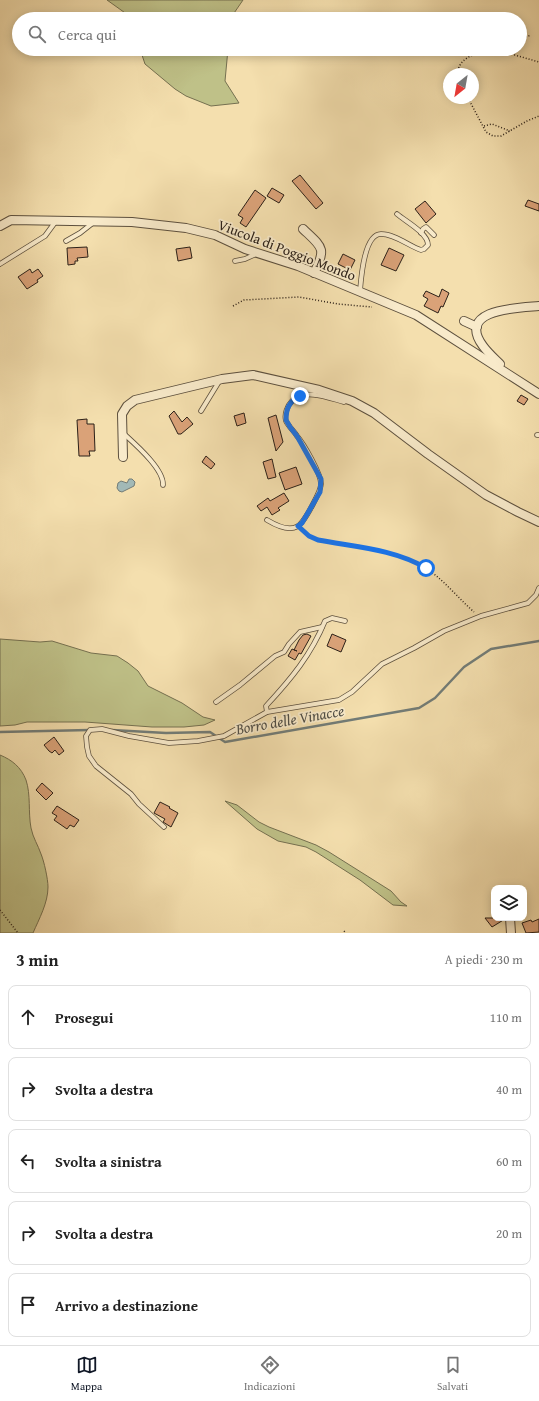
<!DOCTYPE html>
<html lang="it">
<meta charset="utf-8">
<style>
body{margin:0;font-family:"Gentium Book Plus",serif;background:#f2f2f2;color:#222}
.controls{position:absolute;right:12px;bottom:12px;display:grid;overflow:hidden;border-radius:8px;box-shadow:0 2px 10px #0003}
.controls button{width:36px;height:36px;display:grid;place-items:center;padding:0;border:0;border-bottom:1px solid #e0e0e0;background:#fff;color:#222;font:20px sans-serif}
.compass{position:absolute;left:443px;top:68px;width:36px;height:36px;border-radius:50%;background:#fff;box-shadow:0 2px 10px #0003;rotate:211deg}
.stop{position:absolute;width:12px;height:12px;margin:-9px;border:3px solid #1a73e8;border-radius:50%;background:#fff}
.stop.end{background:#1a73e8;border-color:#fff;box-shadow:0 1px 4px #0008}
.list{margin:0;padding:0;list-style:none}
h2{display:flex;justify-content:space-between;align-items:center;height:52px;margin:0;padding:0 16px;font-size:17px}
h2 small{font-size:13px;font-weight:400;color:#767676}
.list li{display:grid;grid-template-columns:26px 1fr auto;gap:12px;align-items:center;box-sizing:border-box;height:64px;margin:0 8px 8px;padding:0 8px;border:1px solid #e0e0e0;border-radius:8px}
.list b{display:block;font-size:15px;white-space:nowrap}
.list em{font-size:13px;font-style:normal;color:#767676}
.icon{flex:none;width:22px;height:22px;fill:none;stroke:currentColor;stroke-width:2;stroke-linecap:round;stroke-linejoin:round}
.map{position:relative;flex:none;width:539px;height:933px;overflow:hidden}
.search{position:absolute;background:#fff;box-shadow:0 2px 10px #0003;left:12px;right:12px;top:12px;height:44px;display:flex;align-items:center;gap:10px;box-sizing:border-box;padding:0 14px;border-radius:22px;color:#767676;font-size:15px}
.sheet{height:412px;background:#fff}
nav{display:flex;justify-content:space-around;align-items:center;box-sizing:border-box;height:56px;border-top:1px solid #e0e0e0;background:#fff;font-size:11px;color:#767676}
nav a{display:grid;justify-items:center;gap:2px}
nav .on{color:#111827}
.map>svg:first-child{display:block}
.green{fill:#bfc188;stroke:#757050}
.water{fill:#a2b9b6;stroke:#727c77}
.lines{fill:none;stroke-linecap:round;stroke-linejoin:round}
.stream{stroke:#727c77;stroke-width:2.5}
.building{fill:#daa278;stroke:#2b2018}
.service-casing{stroke:#5d503e;stroke-width:5.5}
.minor-casing{stroke:#5d503e;stroke-width:10}
.path{stroke:#2b2018;stroke-width:1.5;stroke-dasharray:1 2;stroke-linecap:butt}
.service{stroke:#f8eaca;stroke-width:4}
.minor{stroke:#f8eaca;stroke-width:8}
.route{stroke:#1a73e8;stroke-width:5}
.labels{text-anchor:middle;stroke-width:3.5;stroke-linejoin:round;paint-order:stroke}
.street-label{font-size:14px;fill:#2b2018;stroke:#f8eaca}
.water-label{font-size:15px;font-style:italic;fill:#4f4e47;stroke:#f8eaca}
</style>
<div class="map">
<svg width="539" height="933" viewBox="0 0 539 933">
<rect width="100%" height="100%" fill="#f4dfae"/>
<filter id="stains"><feTurbulence type="fractalNoise" baseFrequency=".005" numOctaves="4"/><feColorMatrix values="0 0 0 0 .2 0 0 0 0 .09 0 0 0 0 .02 0 0 0 .5 -.17"/></filter>
<radialGradient id="worn" r=".72"><stop offset=".6" stop-color="#630" stop-opacity="0"/><stop offset="1" stop-color="#630" stop-opacity=".3"/></radialGradient>
<g class="green">
<polygon points="107,0 243,0 230,19 130,19 128,15"/>
<polygon points="140,49 228,49 225,81 239,103 211,106 186,96 175,89 145,64"/>
<polygon points="0,639 40,642 52,641 91,653 117,656 128,663 138,671 148,686 182,703 203,717 215,720 204,725 184,727 152,727 85,722 27,722 15,725 0,726"/>
<path d="M0,755c12,5 21,12 26,25 5,15 2,32 5,48 2,10 7,17 10,26 3,7 7,25 7,33 0,16 -9,32 -15,46h-33z"/>
<polygon points="225,801 237,805 259,822 269,827 316,845 329,852 391,891 401,902 407,906 393,905 360,880 316,852 306,847 278,841 257,829"/>
</g>
<polygon class="water" points="129,479 132,479 135,482 134,486 122,492 119,491 117,488 118,483 121,481 127,483"/>
<g class="lines">
<g class="stream">
<polyline points="112,730 166,733 210,732 225,742 419,708 435,698 464,667 491,649 539,641"/>
<polyline points="0,732 89,730"/>
</g>
</g>
<g class="building">
<polygon points="300,175 323,203 316,209 292,181"/>
<polygon points="272,188 284,195 279,203 267,196"/>
<polygon points="255,190 266,198 246,227 240,223 243,218 238,215"/>
<polygon points="528,200 539,204 539,211 525,206"/>
<polygon points="425,201 436,214 426,223 415,209"/>
<polygon points="87,247 88,257 77,258 78,261 75,261 75,264 68,265 67,248"/>
<polygon points="190,247 192,258 178,261 176,249"/>
<polygon points="389,248 404,255 396,271 381,265"/>
<polygon points="343,254 355,260 350,270 338,264"/>
<polygon points="30,269 32,273 38,269 43,276 37,280 38,282 27,289 18,277"/>
<polygon points="442,289 449,293 443,307 441,306 438,313 424,306 428,299 423,296 426,291 439,297"/>
<polygon points="521,395 528,399 524,405 517,401"/>
<polygon points="174,411 182,422 187,417 193,424 181,434 178,434 169,416"/>
<polygon points="244,413 246,423 237,426 234,416"/>
<polygon points="276,415 283,442 276,451 268,418"/>
<polygon points="87,419 87,424 94,424 95,451 89,451 90,456 79,456 77,420"/>
<polygon points="206,456 215,464 211,469 202,462"/>
<polygon points="272,459 276,477 268,479 263,462"/>
<polygon points="296,467 302,484 285,490 279,473"/>
<polygon points="284,493 289,501 278,508 280,510 272,515 267,507 261,511 257,506 268,498 270,501"/>
<polygon points="307,634 311,636 301,654 299,653 295,660 288,656 292,649 297,651 294,650 299,640 303,635"/>
<polygon points="332,634 346,640 341,652 327,646"/>
<polygon points="54,737 64,751 59,755 55,750 52,753 49,751 44,745"/>
<polygon points="42,783 53,793 46,800 36,790"/>
<polygon points="160,802 170,807 169,808 178,813 171,827 163,822 165,819 154,813"/>
<polygon points="57,806 79,820 74,827 70,825 67,829 54,820 57,816 52,813"/>
<polygon points="485,918 505,918 505,919 492,927"/>
<polygon points="539,919 539,932 526,933 522,923 531,920 532,922"/>
</g>
<g class="lines">
<defs>
<g id="service">
<polyline points="421,233 423,229 426,227 434,235"/>
<polyline points="66,241 80,233 94,222"/>
<polyline points="235,261 245,259 256,254"/>
<polyline points="0,264 45,236 56,221"/>
<path d="M360,291c1,-12 4,-57 21,-57 14,0 28,12 40,16l3,-1 4,-4c0,-12 -23,-24 -31,-31"/>
<polyline points="201,411 220,380"/>
<path d="M123,433c12,11 41,36 40,52"/>
<polyline points="537,435 539,435"/>
<path d="M267,520c10,6 27,14 35,2 5,-6 19,-31 19,-38 0,-10 -17,-40 -24,-48 -3,-5 -8,-9 -11,-15 -2,-6 1,-15 6,-20 13,-13 37,-3 52,1"/>
<polyline points="216,702 240,685 275,656 284,652 289,644 300,632 322,627"/>
<path d="M267,712l-1,-6c25,-27 45,-51 59,-85l7,-3 13,3"/>
<polyline points="164,827 139,804 131,794 96,766 89,756 87,747 86,736 90,730 102,729 129,736 169,743 198,741 224,736 267,712 339,700 352,692 382,664 414,648 444,631 481,616 528,603 536,595 539,588"/>
</g>
<g id="minor">
<polyline points="0,226 11,220 132,222 186,228 215,235 245,249 298,266 416,315 539,394"/>
<path d="M303,229c19,18 24,19 11,44"/>
<polyline points="464,321 477,327"/>
<path d="M500,364c-6,-6 -12,-11 -17,-18 -27,-37 34,-38 56,-40"/>
<polyline points="123,457 122,414 127,406 135,400 222,379 253,375 319,390 352,401 374,413 428,454 486,495 518,512 539,522"/>
<polyline points="510,918 511,933"/>
</g>
</defs>
<use href="#service" class="service-casing"/>
<use href="#minor" class="minor-casing"/>
<g class="path">
<polyline points="520,39 531,35"/>
<polyline points="494,49 539,62"/>
<path d="M458,74c-1,-15 16,-19 27,-25"/>
<polyline points="468,98 486,132 493,136 501,136 527,121 539,116"/>
<polyline points="484,126 492,124 510,131"/>
<polyline points="233,306 244,300 299,297 338,304 372,307"/>
<path d="M303,531l6,6 9,3c34,6 81,9 109,29 18,12 31,29 47,43"/>
<polyline points="0,910 18,933"/>
<polyline points="344,931 346,933"/>
</g>
<use href="#service" class="service"/>
<use href="#minor" class="minor"/>
</g>
<g class="lines">
<path class="route" d="M300,396c-11,5 -14,13 -14,24l4,7 7,9 24,43 -1,13 -18,31 -4,3 11,10 9,4c37,7 76,9 108,28"/>
</g>
<g class="labels">
<g class="street-label">
<text transform="translate(287 250) rotate(21)" y="5">Viucola di Poggio Mondo</text>
</g>
<g class="water-label">
<text transform="translate(290 720) rotate(-10)" y="5">Borro delle Vinacce</text>
</g>
</g>
<rect width="100%" height="100%" filter="url(#stains)"/>
<rect width="100%" height="100%" fill="url(#worn)"/>
</svg>
<div class="controls">
<button><svg class="icon" aria-label="layers" viewBox="0 0 24 24"><path d="M12 4l9 5-9 5-9-5zM3 14l9 5 9-5"/></svg></button>
</div>
<svg class="compass" viewBox="-18 -18 36 36"><path d="M0-13l5 13h-10z" fill="#e53935"/><path d="M0 13l5-13h-10z" fill="#767676"/></svg>
<div class="stop" style="left:426px;top:568px"></div>
<div class="stop end" style="left:300px;top:396px"></div>
<div class="search"><svg class="icon" aria-label="search" viewBox="0 0 24 24"><circle cx="10" cy="10" r="6"/><path d="M15 15l6 6"/></svg>Cerca qui</div>
</div>
<section class="sheet">
<h2>3 min<small>A piedi · 230 m</small></h2>
<ul class="list">
<li><svg class="icon" aria-label="ahead" viewBox="0 0 24 24"><path d="M12 20V5M6 11l6-6 6 6"/></svg><div><b>Prosegui</b></div><em>110 m</em></li>
<li><svg class="icon" aria-label="right" viewBox="0 0 24 24"><path d="M7 20v-9h11M14 6l5 5-5 5"/></svg><div><b>Svolta a destra</b></div><em>40 m</em></li>
<li><svg class="icon" aria-label="left" viewBox="0 0 24 24"><path d="M17 20v-9H6M10 6l-5 5 5 5"/></svg><div><b>Svolta a sinistra</b></div><em>60 m</em></li>
<li><svg class="icon" aria-label="right" viewBox="0 0 24 24"><path d="M7 20v-9h11M14 6l5 5-5 5"/></svg><div><b>Svolta a destra</b></div><em>20 m</em></li>
<li><svg class="icon" aria-label="arrive" viewBox="0 0 24 24"><path d="M6 21V4h12l-3 4 3 4H6"/></svg><div><b>Arrivo a destinazione</b></div></li>
</ul>
</section>
<nav>
<a class="on"><svg class="icon" aria-label="map" viewBox="0 0 24 24"><path d="M3 6l6-2 6 2 6-2v14l-6 2-6-2-6 2zM9 4v14M15 6v14"/></svg>Mappa</a>
<a><svg class="icon" aria-label="directions" viewBox="0 0 24 24"><path d="M12 3l9 9-9 9-9-9zM9 14v-3h6M13 9l2 2-2 2"/></svg>Indicazioni</a>
<a><svg class="icon" aria-label="saved" viewBox="0 0 24 24"><path d="M7 4h10v16l-5-4-5 4z"/></svg>Salvati</a>
</nav>
